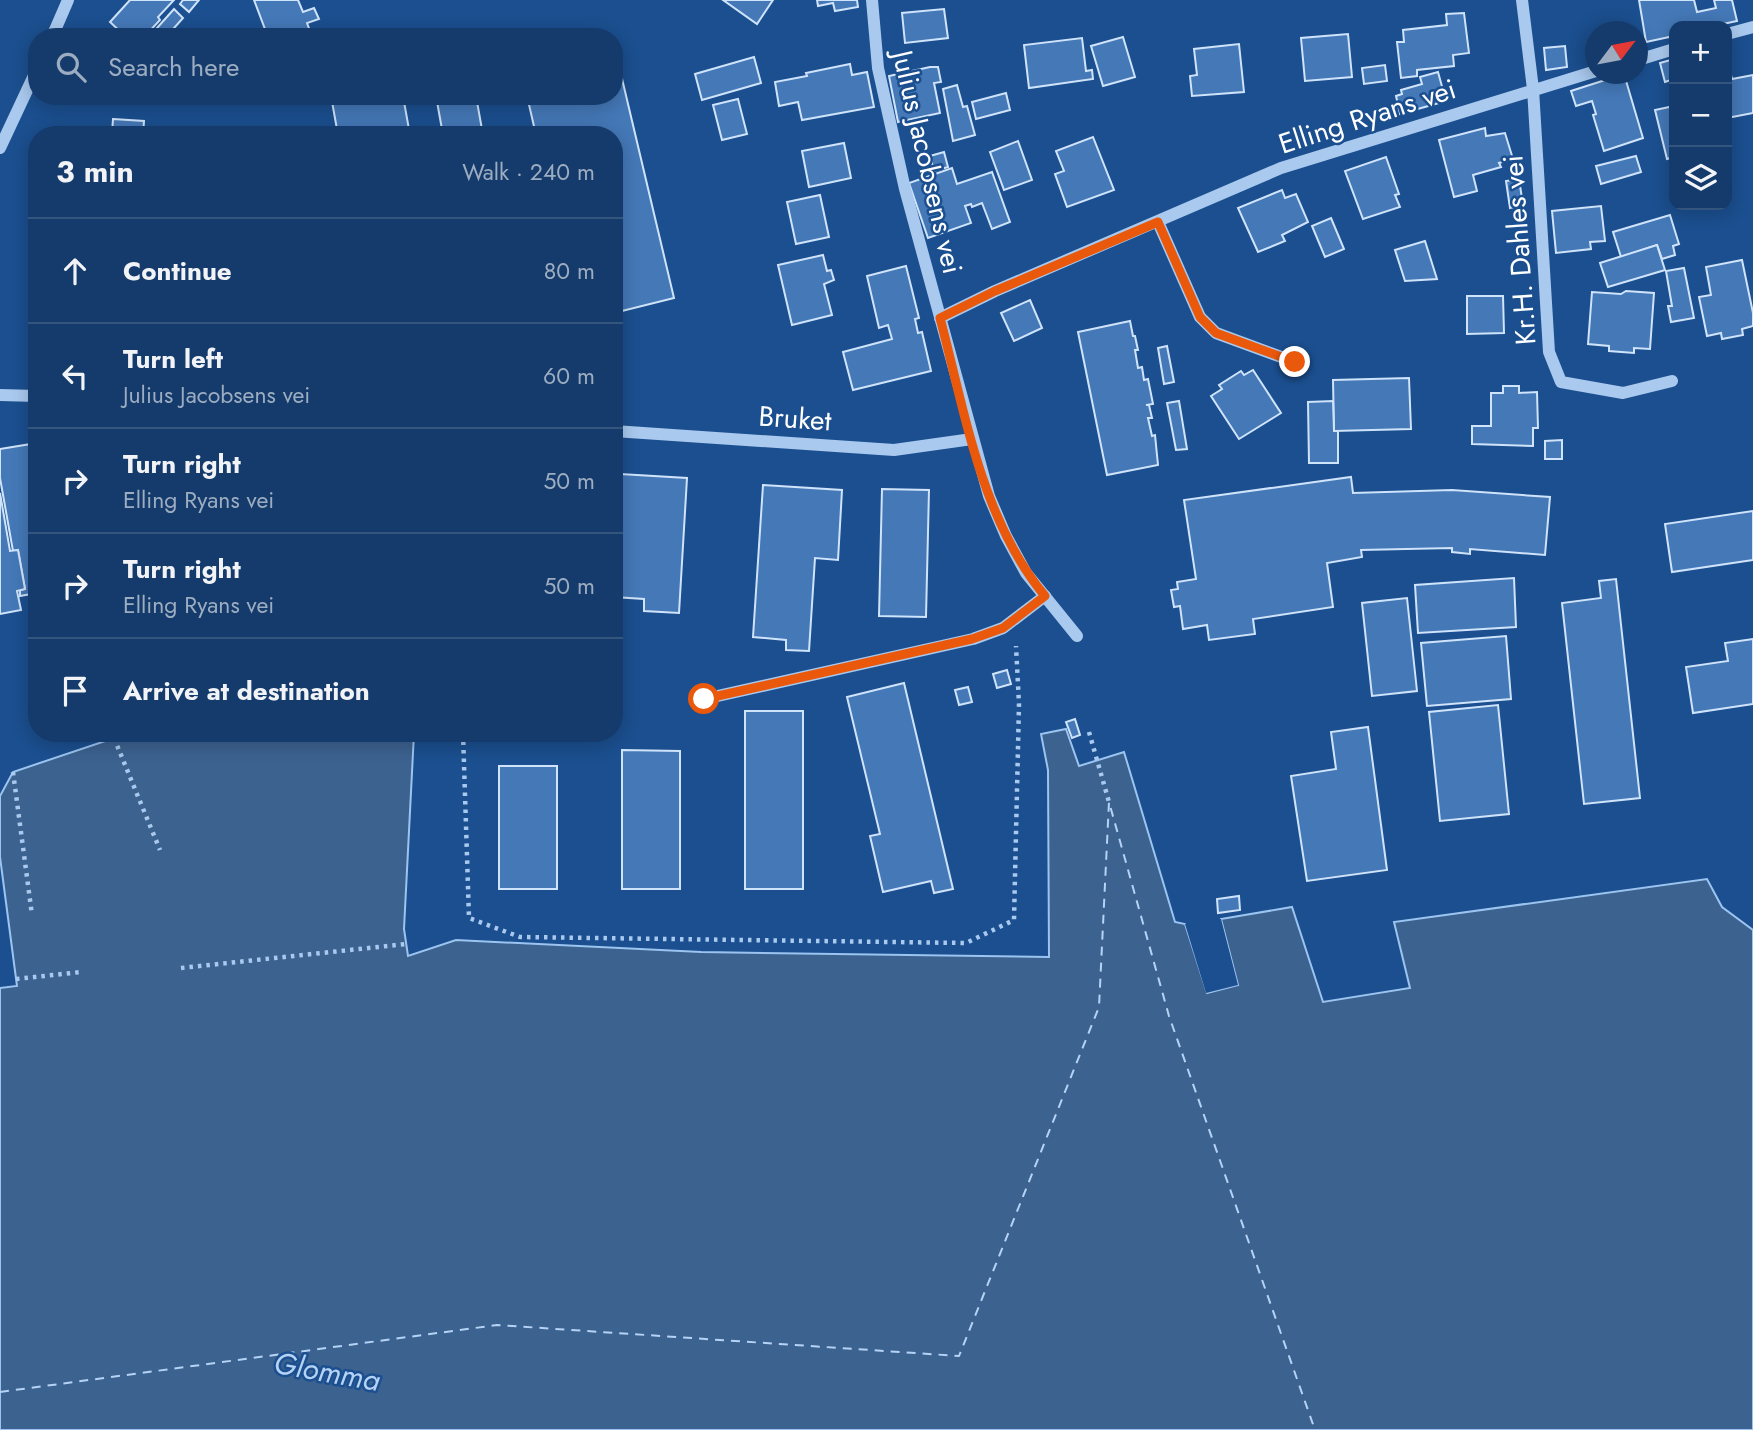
<!DOCTYPE html>
<meta charset="utf-8">
<style>
body{margin:0;font-family:Jost,sans-serif;background:#1d4271;color:#f1f3f6}
.controls{position:absolute;right:21px;top:21px;display:grid;overflow:hidden;border-radius:14px;box-shadow:0 4px 18px #0003}
.controls button{width:63px;height:63px;display:grid;place-items:center;padding:0;border:0;border-bottom:2px solid #33557e;background:#143b6b;color:#f1f3f6;font:35px sans-serif}
.compass{position:absolute;left:1585px;top:21px;width:63px;height:63px;border-radius:50%;background:#143b6b;box-shadow:0 4px 18px #0003;rotate:58deg}
.stop{position:absolute;width:21px;height:21px;margin:-16px;border:5px solid #ea580c;border-radius:50%;background:#fff}
.stop.end{background:#ea580c;border-color:#fff;box-shadow:0 2px 7px #0008}
.list{margin:0;padding:0;list-style:none}
h2{display:flex;justify-content:space-between;align-items:center;height:91px;margin:0;padding:0 28px;font-size:30px}
h2 small{font-size:23px;font-weight:400;color:#9dadc1}
.list li{display:grid;grid-template-columns:46px 1fr auto;gap:21px;align-items:center;box-sizing:border-box;height:105px;padding:0 28px;border-top:2px solid #33557e}
.list b{display:block;font-size:26px;white-space:nowrap}
.list p{margin:0;font-size:23px;white-space:nowrap;color:#9dadc1}
.list em{font-size:23px;font-style:normal;color:#9dadc1}
.icon{flex:none;width:38px;height:38px;fill:none;stroke:currentColor;stroke-width:2;stroke-linecap:round;stroke-linejoin:round}
.map{position:relative;flex:none;width:1753px;height:1430px;overflow:hidden}
.search{position:absolute;background:#143b6b;box-shadow:0 4px 18px #0003;left:28px;top:28px;width:595px;height:77px;display:flex;align-items:center;gap:18px;box-sizing:border-box;padding:0 24px;border-radius:28px;color:#9dadc1;font-size:26px}
.panel{position:absolute;background:#143b6b;box-shadow:0 4px 18px #0003;left:28px;top:126px;width:595px;height:616px;border-radius:28px}
.map>svg:first-child{display:block}
.water{fill:#3c6290;stroke:#9cc4f0;stroke-width:2}
.pier{fill:#1b4f8f}
.lines{fill:none;stroke-linecap:round;stroke-linejoin:round}
.ferry{stroke:#b5d3f5;stroke-width:2;stroke-dasharray:9 7;stroke-linecap:butt}
.building{fill:#4478b7;stroke:#cfe3fa;stroke-width:2}
.path{stroke:#a9c9ee;stroke-width:4.5;stroke-dasharray:3.5 5;stroke-linecap:butt}
.minor{stroke:#a9c9ee;stroke-width:12}
.route{stroke:#ea580c;stroke-width:9}
.labels{text-anchor:middle;stroke-width:5;stroke-linejoin:round;paint-order:stroke}
.street-label{font-size:28px;fill:#fff;stroke:#1b4f8f}
.water-label{font-size:30px;font-style:italic;fill:#b5d3f5;stroke:#1b4f8f}
</style>
<div class="map">
<svg width="1753" height="1430" viewBox="0 0 1753 1430">
<rect width="100%" height="100%" fill="#1b4f8f"/>
<polygon class="water" points="1066,729 1079,766 1124,752 1175,922 1185,924 1207,993 1238,985 1221,919 1292,907 1323,1002 1410,988 1394,922 1707,879 1722,907 1753,930 1753,1430 0,1430 0,988 17,986 0,857 0,796 13,772 129,733 414,733 404,929 408,956 456,940 701,952 1049,957 1048,770 1041,734"/>
<polygon class="pier" points="1217,919 1221,919 1238,985 1206,993 1185,924 1188,923 1209,989 1234,983"/>
<g class="lines">
<polyline class="ferry" points="0,1392 497,1325 959,1356 1099,1007 1109,802 1169,1016 1315,1430"/>
</g>
<g class="building">
<polygon points="130,0 174,0 158,17 160,20 146,35 143,33 140,37 126,37 110,22"/>
<polygon points="183,0 199,0 189,12 180,4"/>
<polygon points="254,0 298,0 303,12 314,8 319,19 307,23 312,36 291,37 289,32 276,37 268,37"/>
<polygon points="723,0 773,0 757,24"/>
<polygon points="817,0 857,0 858,7 835,11 833,3 818,6"/>
<polygon points="1639,0 1694,0 1697,12 1716,8 1714,0 1732,0 1737,21 1714,26 1674,26 1674,36 1646,42"/>
<polygon points="174,9 183,18 166,37 157,28"/>
<polygon points="944,9 948,38 905,43 902,13"/>
<polygon points="1464,13 1469,53 1453,55 1454,66 1417,70 1417,76 1401,78 1397,42 1404,42 1403,30 1447,25 1446,14"/>
<polygon points="1348,34 1352,77 1305,81 1301,38"/>
<polygon points="1123,37 1135,77 1103,86 1091,46"/>
<polygon points="1082,38 1086,71 1092,70 1093,79 1029,88 1024,45"/>
<polygon points="1239,44 1244,92 1192,96 1190,76 1197,75 1194,49"/>
<polygon points="1565,46 1567,67 1546,70 1544,48"/>
<polygon points="754,57 761,83 702,100 695,74"/>
<polygon points="1674,59 1674,79 1665,82 1660,63"/>
<polygon points="850,64 852,75 867,72 874,107 802,120 798,102 779,106 775,82 807,76 806,73"/>
<polygon points="1385,65 1387,81 1364,84 1362,68"/>
<polygon points="619,66 674,298 614,313 614,135 536,135 527,96 614,96 614,67"/>
<polygon points="930,67 938,67 941,82 934,83 940,113 898,122 889,76"/>
<polygon points="1438,72 1446,101 1400,114 1396,96 1402,94 1401,90 1422,84 1420,77"/>
<polygon points="1624,74 1643,138 1604,151 1593,115 1596,114 1592,101 1576,106 1571,91"/>
<polygon points="1731,75 1732,79 1753,75 1753,113 1727,118 1727,76"/>
<polygon points="957,85 963,107 967,106 975,135 953,141 943,89"/>
<polygon points="1006,93 1010,110 976,119 972,102"/>
<polygon points="331,96 403,96 410,135 338,135"/>
<polygon points="436,96 476,96 483,135 443,135"/>
<polygon points="738,99 747,134 722,140 713,105"/>
<polygon points="1674,101 1674,157 1667,159 1655,110 1674,106"/>
<polygon points="113,119 144,121 143,135 90,135 90,131 112,133"/>
<polygon points="1485,128 1486,136 1505,133 1513,159 1499,163 1501,167 1473,175 1477,191 1454,197 1439,140"/>
<polygon points="1093,137 1114,190 1067,207 1055,174 1064,171 1056,151"/>
<polygon points="1018,141 1032,180 1004,190 990,152"/>
<polygon points="844,143 851,178 809,187 802,151"/>
<polygon points="944,152 948,167 934,171 930,156"/>
<polygon points="1636,156 1641,172 1601,184 1596,166"/>
<polygon points="1386,157 1399,194 1395,195 1400,207 1363,219 1345,171"/>
<polygon points="952,168 957,184 992,172 1010,222 992,229 982,203 972,207 971,204 965,206 971,223 928,238 909,183"/>
<polygon points="1519,179 1523,205 1510,208 1506,181"/>
<polygon points="1282,190 1285,198 1296,194 1308,222 1282,235 1285,241 1258,252 1238,208"/>
<polygon points="820,195 829,237 796,244 787,202"/>
<polygon points="1601,206 1605,241 1590,242 1591,249 1556,253 1552,211"/>
<polygon points="1670,215 1679,244 1673,246 1675,255 1662,259 1657,245 1621,257 1613,232"/>
<polygon points="1331,218 1344,249 1325,257 1312,226"/>
<polygon points="1425,241 1437,279 1405,281 1395,250"/>
<polygon points="1657,245 1665,270 1608,287 1600,263"/>
<polygon points="823,255 827,271 831,270 834,280 824,284 832,315 792,325 778,265"/>
<polygon points="1742,260 1753,313 1753,326 1742,329 1743,335 1722,339 1721,333 1707,336 1699,297 1711,295 1706,267"/>
<polygon points="906,266 919,318 915,319 918,333 922,332 931,371 853,390 843,352 892,339 888,325 879,328 867,276"/>
<polygon points="1684,268 1694,318 1671,322 1668,306 1672,306 1666,271"/>
<polygon points="1626,291 1654,293 1650,349 1634,348 1634,353 1609,351 1609,346 1588,344 1592,292 1621,294"/>
<polygon points="1467,296 1503,296 1504,333 1467,334"/>
<polygon points="1030,300 1042,328 1014,341 1001,313"/>
<polygon points="1130,321 1133,336 1135,336 1138,350 1135,350 1138,368 1142,367 1144,380 1148,379 1153,404 1146,405 1149,405 1152,418 1148,418 1152,436 1155,435 1158,465 1107,475 1078,332"/>
<polygon points="1167,346 1174,382 1164,384 1158,348"/>
<polygon points="1253,370 1281,413 1239,439 1211,396 1222,389 1219,385 1241,371 1244,375"/>
<polygon points="1409,378 1411,429 1334,431 1333,380"/>
<polygon points="1503,386 1519,386 1519,393 1537,392 1538,428 1533,428 1533,446 1472,444 1472,426 1491,426 1491,393 1503,393"/>
<polygon points="1179,401 1187,449 1176,450 1167,403"/>
<polygon points="1333,401 1334,431 1338,431 1338,463 1309,463 1308,402"/>
<polygon points="1562,440 1562,459 1545,459 1545,441"/>
<polygon points="37,443 37,593 20,596 20,590 25,589 18,550 13,551 0,478 0,449"/>
<polygon points="620,474 687,478 679,613 644,611 644,599 614,597"/>
<polygon points="1351,477 1353,493 1452,490 1550,497 1545,555 1470,549 1470,554 1452,552 1452,548 1361,550 1362,557 1327,563 1333,607 1253,619 1255,634 1209,640 1207,625 1183,629 1180,606 1174,607 1171,590 1178,589 1177,582 1196,579 1184,500"/>
<polygon points="763,485 842,490 838,560 815,558 809,651 786,650 786,640 753,637"/>
<polygon points="882,489 929,490 926,617 879,616"/>
<polygon points="0,493 10,551 18,550 25,589 17,591 21,610 0,614"/>
<polygon points="1753,511 1753,560 1672,572 1665,524"/>
<polygon points="1514,578 1516,627 1418,633 1415,585"/>
<polygon points="1616,579 1640,798 1584,804 1562,603 1601,598 1599,581"/>
<polygon points="1407,598 1417,691 1372,696 1362,603"/>
<polygon points="1506,636 1511,699 1427,706 1421,643"/>
<polygon points="1753,639 1753,704 1693,713 1686,667 1728,661 1725,643"/>
<polygon points="1007,670 1011,684 997,688 993,674"/>
<polygon points="904,683 953,889 934,893 931,881 883,892 870,836 880,834 847,697"/>
<polygon points="968,687 972,702 959,705 955,690"/>
<polygon points="1498,705 1509,814 1440,821 1429,712"/>
<rect x="745" y="711" width="58" height="178"/>
<polygon points="1075,719 1080,735 1072,738 1066,722"/>
<polygon points="1368,727 1387,870 1307,881 1291,776 1336,769 1331,732"/>
<polygon points="622,750 680,751 680,889 622,889"/>
<rect x="499" y="766" width="58" height="123"/>
<polygon points="1239,896 1240,910 1218,913 1217,899"/>
</g>
<g class="lines">
<g class="path">
<polyline points="1089,732 1109,802"/>
<polyline points="463,733 469,918 520,937 966,943 1014,920 1019,704 1016,646"/>
<polyline points="114,738 160,850"/>
<polyline points="13,772 32,915"/>
<polyline points="181,968 406,944"/>
<polyline points="16,979 81,972"/>
</g>
<g class="minor">
<polyline points="872,0 878,68 905,189 989,496 1006,536 1026,573 1077,636"/>
<polyline points="1522,0 1533,89 1549,352 1561,382 1623,393 1672,381"/>
<polyline points="1727,34 1753,27"/>
<polyline points="52,37 68,0"/>
<polyline points="1638,60 1674,49"/>
<polyline points="0,148 37,69"/>
<polyline points="1158,222 1200,317 1216,333 1295,362"/>
<polyline points="940,318 995,291 1281,168 1596,71"/>
<polyline points="0,395 37,396"/>
<polyline points="614,431 894,450 972,439"/>
<polyline points="704,699 973,639 1003,628 1045,596"/>
</g>
</g>
<g class="lines">
<path class="route" d="M704,699l268,-60 31,-11 42,-32c-64,-77 -80,-184 -105,-278l55,-27 163,-69 42,95 16,16 79,29"/>
</g>
<g class="labels">
<g class="street-label">
<text transform="translate(1367 116) rotate(-18)" y="10">Elling Ryans vei</text>
<text transform="translate(928 162) rotate(77)" y="10">Julius Jacobsens vei</text>
<text transform="translate(1519 250) rotate(-94)" y="10">Kr.H. Dahles vei</text>
<text transform="translate(795 418) rotate(4)" y="10">Bruket</text>
</g>
<g class="water-label">
<text transform="translate(327 1372) rotate(10)" y="10">Glomma</text>
</g>
</g>
</svg>
<div class="controls">
<button>+</button>
<button>−</button>
<button><svg class="icon" aria-label="layers" viewBox="0 0 24 24"><path d="M12 4l9 5-9 5-9-5zM3 14l9 5 9-5"/></svg></button>
</div>
<svg class="compass" viewBox="-18 -18 36 36"><path d="M0-13l5 13h-10z" fill="#e53935"/><path d="M0 13l5-13h-10z" fill="#9dadc1"/></svg>
<div class="stop" style="left:704px;top:699px"></div>
<div class="stop end" style="left:1295px;top:362px"></div>
<div class="search"><svg class="icon" aria-label="search" viewBox="0 0 24 24"><circle cx="10" cy="10" r="6"/><path d="M15 15l6 6"/></svg>Search here</div>
<section class="panel">
<h2>3 min<small>Walk · 240 m</small></h2>
<ul class="list">
<li><svg class="icon" aria-label="ahead" viewBox="0 0 24 24"><path d="M12 20V5M6 11l6-6 6 6"/></svg><div><b>Continue</b></div><em>80 m</em></li>
<li><svg class="icon" aria-label="left" viewBox="0 0 24 24"><path d="M17 20v-9H6M10 6l-5 5 5 5"/></svg><div><b>Turn left</b><p>Julius Jacobsens vei</p></div><em>60 m</em></li>
<li><svg class="icon" aria-label="right" viewBox="0 0 24 24"><path d="M7 20v-9h11M14 6l5 5-5 5"/></svg><div><b>Turn right</b><p>Elling Ryans vei</p></div><em>50 m</em></li>
<li><svg class="icon" aria-label="right" viewBox="0 0 24 24"><path d="M7 20v-9h11M14 6l5 5-5 5"/></svg><div><b>Turn right</b><p>Elling Ryans vei</p></div><em>50 m</em></li>
<li><svg class="icon" aria-label="arrive" viewBox="0 0 24 24"><path d="M6 21V4h12l-3 4 3 4H6"/></svg><div><b>Arrive at destination</b></div></li>
</ul>
</section>
</div>
